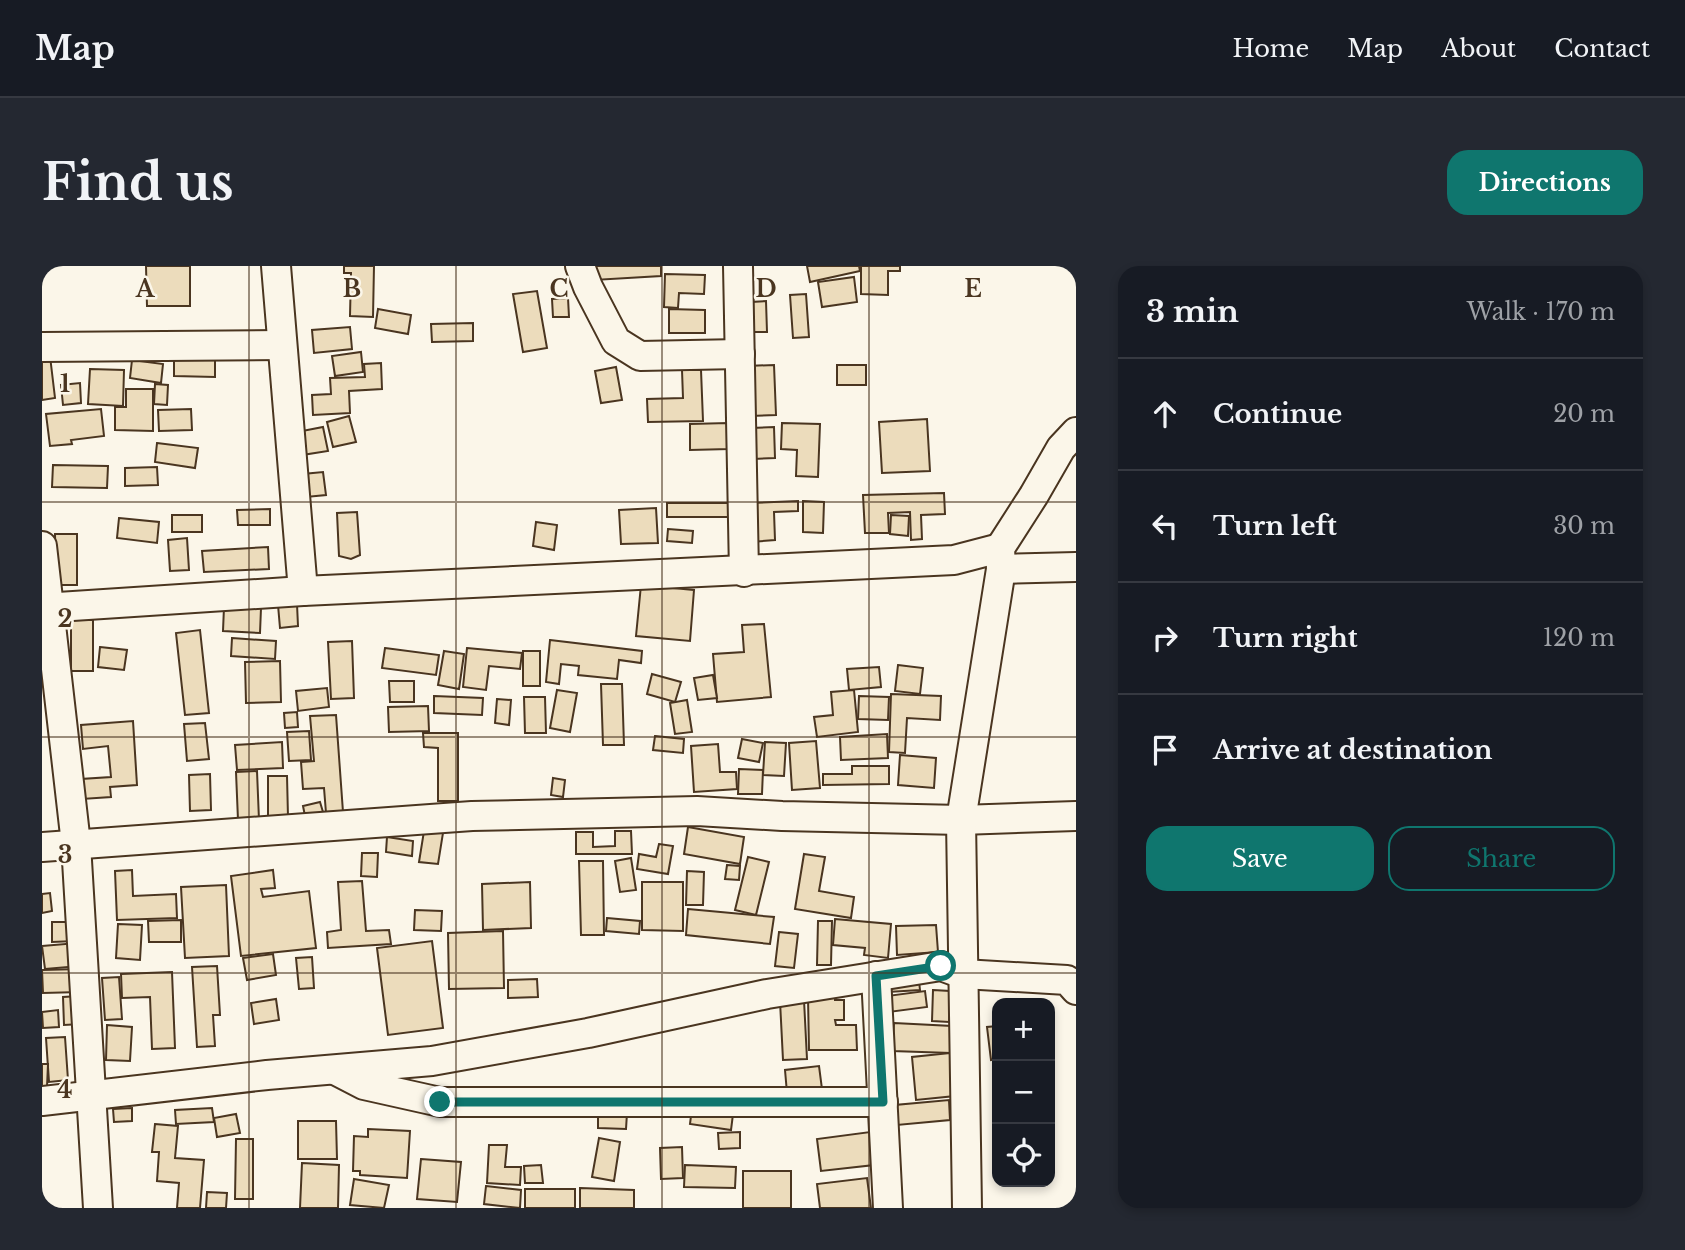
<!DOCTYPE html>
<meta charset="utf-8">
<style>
body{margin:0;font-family:"Libre Baskerville",serif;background:#242831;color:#f1f3f6}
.controls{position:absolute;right:21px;bottom:21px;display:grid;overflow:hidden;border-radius:14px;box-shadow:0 4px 10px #0003}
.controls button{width:63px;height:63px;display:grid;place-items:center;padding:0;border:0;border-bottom:2px solid #363941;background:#171b24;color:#f1f3f6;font:35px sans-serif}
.stop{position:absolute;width:21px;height:21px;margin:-16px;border:5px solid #0f766e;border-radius:50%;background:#fff}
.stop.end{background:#0f766e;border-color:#fff;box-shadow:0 2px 7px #0008}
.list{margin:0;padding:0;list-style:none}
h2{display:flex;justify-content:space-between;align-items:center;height:91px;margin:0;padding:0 28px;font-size:30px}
h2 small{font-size:23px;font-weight:400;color:#9ea1a6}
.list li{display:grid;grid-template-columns:46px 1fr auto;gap:21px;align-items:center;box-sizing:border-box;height:112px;padding:0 28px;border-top:2px solid #363941}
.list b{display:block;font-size:26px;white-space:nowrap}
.list em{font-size:23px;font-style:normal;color:#9ea1a6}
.actions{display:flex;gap:14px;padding:21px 28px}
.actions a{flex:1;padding:16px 0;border:2px solid #0f766e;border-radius:21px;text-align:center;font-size:24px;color:#0f766e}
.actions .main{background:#0f766e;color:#fff}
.icon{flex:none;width:38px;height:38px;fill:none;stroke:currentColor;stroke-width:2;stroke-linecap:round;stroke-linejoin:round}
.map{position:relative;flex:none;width:1034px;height:942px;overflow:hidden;border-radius:21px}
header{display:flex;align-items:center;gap:42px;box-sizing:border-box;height:98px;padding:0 35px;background:#171b24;border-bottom:2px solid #363941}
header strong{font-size:33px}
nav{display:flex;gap:38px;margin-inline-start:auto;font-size:24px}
.intro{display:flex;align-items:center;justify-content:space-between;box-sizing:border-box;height:168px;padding:0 42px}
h1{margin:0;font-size:49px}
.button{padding:18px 32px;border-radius:21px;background:#0f766e;color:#fff;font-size:24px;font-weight:700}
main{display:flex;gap:42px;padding:0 42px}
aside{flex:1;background:#171b24;border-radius:21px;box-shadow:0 4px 10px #0003}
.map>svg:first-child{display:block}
.building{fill:#ecdcbc;stroke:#4a3520;stroke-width:2}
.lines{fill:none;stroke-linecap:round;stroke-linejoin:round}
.minor-casing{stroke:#4a3520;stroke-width:32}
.minor{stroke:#fbf6e9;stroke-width:28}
.route{stroke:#0f766e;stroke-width:9}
.grid{fill:none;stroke:#4a3520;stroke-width:2;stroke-opacity:0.55}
.grid-label{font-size:23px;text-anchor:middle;font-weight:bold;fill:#4a3520;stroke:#fbf6e9;stroke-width:5;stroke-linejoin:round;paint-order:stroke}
</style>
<header>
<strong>Map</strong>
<nav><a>Home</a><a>Map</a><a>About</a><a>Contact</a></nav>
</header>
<div class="intro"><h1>Find us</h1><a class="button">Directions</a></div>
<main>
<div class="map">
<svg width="1034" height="942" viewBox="0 0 1034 942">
<rect width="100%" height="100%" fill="#fbf6e9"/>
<g class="building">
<polygon points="104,0 148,0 148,40 105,40"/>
<polygon points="302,0 332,0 331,51 308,50 309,7 302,7"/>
<polygon points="552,0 619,0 619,10 552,14"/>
<polygon points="765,0 817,0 818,5 768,16"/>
<polygon points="819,0 858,0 858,5 846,5 846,29 819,28"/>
<polygon points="623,8 663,9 662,28 637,27 636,42 622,41"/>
<polygon points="812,11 815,36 780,41 776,16"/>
<polygon points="495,25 505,82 481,86 471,28"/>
<polygon points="764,28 767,71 751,72 748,29"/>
<polygon points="526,32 527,51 511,51 510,33"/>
<polygon points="724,35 725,66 711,66 709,36"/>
<polygon points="336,43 369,49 366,68 333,62"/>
<polygon points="627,43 663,44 663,67 627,67"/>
<polygon points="431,57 431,75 390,76 389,58"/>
<polygon points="308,61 310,83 272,87 270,64"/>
<polygon points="319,86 321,106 293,110 290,90"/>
<polygon points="8,90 13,132 0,134 0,91"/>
<polygon points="132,92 173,93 173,111 132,110"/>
<polygon points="90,94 121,98 119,117 88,112"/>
<polygon points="339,97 340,123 307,125 308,147 271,149 270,129 289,128 288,112 323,111 322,98"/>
<polygon points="732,99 734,149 707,150 705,100"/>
<rect x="795" y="99" width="29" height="20"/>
<polygon points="574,101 580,134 559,137 553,105"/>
<polygon points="48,103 82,104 81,140 46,138"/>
<polygon points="640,104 659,104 661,155 606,156 605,133 641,132"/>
<polygon points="38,117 39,137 21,139 19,119"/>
<polygon points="113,118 126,119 125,139 112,138"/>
<polygon points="84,123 111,123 111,165 73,164 73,141 84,141"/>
<polygon points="59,143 62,170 29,174 30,178 8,180 4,148"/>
<polygon points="149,143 150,164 117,165 116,144"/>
<polygon points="307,150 314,176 291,181 285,156"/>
<polygon points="885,153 888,205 840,207 837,156"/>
<polygon points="686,157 687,183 648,184 648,158"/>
<polygon points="740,157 778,158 776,211 754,210 755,184 739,183"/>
<polygon points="281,161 286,185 260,189 255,166"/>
<polygon points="732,161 733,192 711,193 709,162"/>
<polygon points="115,177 156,182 153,202 113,196"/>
<polygon points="11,199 66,200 65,222 10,221"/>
<polygon points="115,201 116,219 83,220 83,202"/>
<polygon points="281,206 284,229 264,231 261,208"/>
<polygon points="902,227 903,248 879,249 880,273 869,274 868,246 846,247 847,267 823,267 821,229"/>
<polygon points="756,235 756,245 732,246 733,274 709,276 707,237"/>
<polygon points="761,235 782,236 781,267 761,266"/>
<rect x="625" y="237" width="63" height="14"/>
<polygon points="614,242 616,277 579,278 577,244"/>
<polygon points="228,243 228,259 196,259 195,244"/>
<polygon points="315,246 318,289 309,293 297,290 295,247"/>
<rect x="130" y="249" width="30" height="17"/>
<polygon points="849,249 867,250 866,270 848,268"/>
<polygon points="77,252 117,256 115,277 75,272"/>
<polygon points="494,256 515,259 512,284 491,280"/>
<polygon points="626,263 651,265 650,277 625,275"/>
<polygon points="13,268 35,268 35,319 14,319"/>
<polygon points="145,272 147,304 128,305 126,274"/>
<polygon points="226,281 227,303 162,306 160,285"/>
<polygon points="599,319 652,324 648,375 594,370"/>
<polygon points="255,338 256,360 238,362 236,339"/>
<polygon points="182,341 219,342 218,367 181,365"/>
<rect x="29" y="354" width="22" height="51"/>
<polygon points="722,358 729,431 675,436 671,388 702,386 700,359"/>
<polygon points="158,364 167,447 143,449 134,367"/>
<polygon points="190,372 234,375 233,393 189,390"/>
<polygon points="508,374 600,385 599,397 577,394 575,413 536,409 537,400 519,398 517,418 504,416"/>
<polygon points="310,375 312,432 289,433 286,376"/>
<polygon points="58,381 85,384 82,404 56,401"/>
<polygon points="343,382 397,389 394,409 340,402"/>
<polygon points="425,382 480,387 478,403 447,400 444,424 421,421"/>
<polygon points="402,385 422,388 417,423 396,419"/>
<rect x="481" y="385" width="17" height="35"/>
<polygon points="238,395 239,436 204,437 203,396"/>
<polygon points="856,399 881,402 878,428 853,425"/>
<polygon points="837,401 839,421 807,424 805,403"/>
<polygon points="610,408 639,416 633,436 605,428"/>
<polygon points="671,409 675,432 656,434 652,412"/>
<polygon points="347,415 372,415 372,436 348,436"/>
<polygon points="559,418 580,418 582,479 561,479"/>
<polygon points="285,422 287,441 256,445 254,425"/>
<polygon points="515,424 535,427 528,466 508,462"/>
<polygon points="812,424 816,466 775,471 772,451 791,449 789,426"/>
<polygon points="849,428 899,430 898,454 865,452 863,487 847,486"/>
<polygon points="392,430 441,432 440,449 392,447"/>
<polygon points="817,430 847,431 846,454 816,453"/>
<polygon points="482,431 503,431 504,467 483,467"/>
<polygon points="455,433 469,434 467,459 453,457"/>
<polygon points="645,434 650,466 633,468 628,437"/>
<polygon points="386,440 387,465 347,466 346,441"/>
<polygon points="255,446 256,461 243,462 242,447"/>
<polygon points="294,449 301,546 284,547 282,522 261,523 259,496 272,495 268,450"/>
<polygon points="91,455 95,519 68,521 69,531 40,533 39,513 69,511 66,480 41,483 39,459"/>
<polygon points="163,457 167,493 145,495 142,458"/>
<polygon points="267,465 269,494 247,495 245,466"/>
<polygon points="381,467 416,467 416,535 396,535 396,482 382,481"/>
<polygon points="845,468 846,492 799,494 798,471"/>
<polygon points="613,470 642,473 641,487 611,484"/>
<polygon points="700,473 721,477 717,496 696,492"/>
<polygon points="774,475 778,522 750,524 747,477"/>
<polygon points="240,476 241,502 195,504 193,479"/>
<polygon points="723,476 744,477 742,510 721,509"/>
<polygon points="676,478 678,506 694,506 695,523 652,526 649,480"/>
<polygon points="858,489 894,492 892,522 856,519"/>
<polygon points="810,500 847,500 847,518 781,519 781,508 810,508"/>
<polygon points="697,503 721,504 720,528 696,528"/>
<polygon points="215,505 217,554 196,554 194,506"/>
<polygon points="168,508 169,544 148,545 147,509"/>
<polygon points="226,510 245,510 246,551 226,551"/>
<polygon points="511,512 523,514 521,531 509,529"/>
<polygon points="278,536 281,546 263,550 261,540"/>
<polygon points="646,561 702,571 698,598 642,588"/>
<polygon points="382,565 401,567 396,598 377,596"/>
<polygon points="573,565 589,565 590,588 534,588 534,566 551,566 551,581 573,580"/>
<polygon points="345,571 371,575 370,590 344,586"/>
<polygon points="617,578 631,580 626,608 595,603 597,588 614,591"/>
<polygon points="320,587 336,587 335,611 319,610"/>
<polygon points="762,588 783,591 777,625 812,631 809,652 753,643"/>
<polygon points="706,591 727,596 714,649 693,644"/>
<polygon points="589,592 594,624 578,626 573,595"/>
<polygon points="537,595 561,595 562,669 539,669"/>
<polygon points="685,599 698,600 697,614 683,613"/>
<polygon points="90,604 91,630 134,628 135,652 75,654 73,605"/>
<polygon points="231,604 233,622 219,623 221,631 267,625 274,682 199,690 189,610"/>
<polygon points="645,605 662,606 661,639 644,639"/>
<polygon points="320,615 324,665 347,664 349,678 286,682 285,666 299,664 296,616"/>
<polygon points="488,616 489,662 441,664 440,618"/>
<polygon points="600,616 641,616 641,665 600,664"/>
<polygon points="184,619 187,690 143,692 139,621"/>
<polygon points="8,627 10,645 0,647 0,628"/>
<polygon points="646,643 732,651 728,678 644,669"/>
<polygon points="373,644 400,645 399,665 372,664"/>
<polygon points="565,652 598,655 597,668 564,665"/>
<polygon points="793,653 849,658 846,692 822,689 823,682 791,679"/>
<polygon points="139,654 139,676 107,676 106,655"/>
<polygon points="776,655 790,655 789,699 775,699"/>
<polygon points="10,656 33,656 33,675 10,676"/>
<polygon points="76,658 100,659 98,694 74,692"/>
<polygon points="894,659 896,686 855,689 854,660"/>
<polygon points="461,665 462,722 407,723 406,667"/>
<polygon points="737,666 756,668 752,702 733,700"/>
<polygon points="390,675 401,762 346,769 335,682"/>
<polygon points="35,677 38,700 3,703 0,680"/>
<polygon points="231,688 234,709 205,714 201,692"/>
<polygon points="270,691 272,722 257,723 254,692"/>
<polygon points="175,700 178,749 171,749 173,780 155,781 150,701"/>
<polygon points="37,703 38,726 1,727 0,704"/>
<polygon points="130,706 133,782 110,783 108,731 80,732 79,708"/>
<polygon points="77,711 80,753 63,754 60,712"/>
<polygon points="495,713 496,731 466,732 466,714"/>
<polygon points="877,715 878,724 846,726 845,718"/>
<polygon points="891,724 908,725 907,756 890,755"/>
<polygon points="883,725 885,741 847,746 845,730"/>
<polygon points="793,728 793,734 802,734 802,754 793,754 794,759 814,759 815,784 767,784 766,731"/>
<polygon points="37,730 39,758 22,759 21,731"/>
<polygon points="234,733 237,754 212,758 209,737"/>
<polygon points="762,734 765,793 741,794 738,735"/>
<polygon points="16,744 17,761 1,762 0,746"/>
<polygon points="852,757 910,760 909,787 850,785"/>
<polygon points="65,759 90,761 88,795 64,794"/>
<polygon points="955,760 955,793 949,794 945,761"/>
<polygon points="23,771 26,814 7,816 4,772"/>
<polygon points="908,787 913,830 874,834 870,791"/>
<polygon points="0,798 6,798 5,821 0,821"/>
<polygon points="777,800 780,823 745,827 743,804"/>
<polygon points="907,834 908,854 855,859 853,839"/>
<polygon points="90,842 90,855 72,856 71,843"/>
<polygon points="170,842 172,856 134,858 133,844"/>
<polygon points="650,842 691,848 689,864 648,858"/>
<polygon points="556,846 585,847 584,863 556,862"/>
<polygon points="194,848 198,867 175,871 172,852"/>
<polygon points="256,855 294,855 295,893 256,893"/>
<polygon points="113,858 136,860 133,892 162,894 158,942 135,942 137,917 115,915 117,886 110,886"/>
<polygon points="326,863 368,865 365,912 318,909 318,905 311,905 312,870 326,871"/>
<polygon points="698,866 698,882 677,883 676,867"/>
<polygon points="828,866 832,899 779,905 775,873"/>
<polygon points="557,872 578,876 572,915 550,911"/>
<polygon points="194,873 211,873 211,933 193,933"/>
<polygon points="447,879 465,879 463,901 479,901 478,919 445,917"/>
<polygon points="640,881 641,912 619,913 618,882"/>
<polygon points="379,893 419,896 415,936 375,933"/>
<polygon points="260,897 297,899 296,942 258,942"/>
<polygon points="499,899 501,917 483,917 482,900"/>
<polygon points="643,899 694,901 693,922 642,921"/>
<rect x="701" y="905" width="48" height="37"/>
<polygon points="825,912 829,942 778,942 775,918"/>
<polygon points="312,913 347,919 342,942 308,939"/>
<polygon points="444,920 479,924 478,942 442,938"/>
<polygon points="538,922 592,924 592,942 538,942"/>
<rect x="483" y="923" width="50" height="19"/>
<polygon points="165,926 185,927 184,942 164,942"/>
</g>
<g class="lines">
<defs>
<g id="minor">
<polyline points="234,0 261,325"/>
<polyline points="538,0 546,21 574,75 598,90 698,88"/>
<polyline points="696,0 702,306"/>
<polyline points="0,81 240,79"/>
<polyline points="0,280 34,578 56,942"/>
<polyline points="959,303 1034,301"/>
<polyline points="0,342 261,325 912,294 958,282"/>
<polyline points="0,581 430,550 655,545 740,550 919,554 1034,550"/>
<polyline points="834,710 846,942"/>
<polyline points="293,804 322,819 398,836 841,836"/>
<polyline points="0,835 225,809 390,795 546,767 725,728 899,700 921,708 1025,714 1034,724"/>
<polyline points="925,942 919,554 959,303 958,282 992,229 1019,182 1034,166"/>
</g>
</defs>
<use href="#minor" class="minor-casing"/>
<use href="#minor" class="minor"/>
</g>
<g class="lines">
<polyline class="route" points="398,836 841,836 834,710 899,700"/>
</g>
<path class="grid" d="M207,0v942M414,0v942M620,0v942M827,0v942M0,236h1034M0,471h1034M0,707h1034"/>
<g class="grid-label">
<text x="103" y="31">A</text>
<text x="310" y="31">B</text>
<text x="517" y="31">C</text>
<text x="724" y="31">D</text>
<text x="931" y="31">E</text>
<text x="23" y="126">1</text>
<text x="23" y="361">2</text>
<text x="23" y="597">3</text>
<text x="23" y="832">4</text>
</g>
</svg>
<div class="controls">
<button>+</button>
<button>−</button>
<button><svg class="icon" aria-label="locate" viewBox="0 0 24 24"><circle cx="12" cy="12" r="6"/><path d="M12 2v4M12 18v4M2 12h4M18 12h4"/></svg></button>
</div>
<div class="stop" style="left:899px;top:700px"></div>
<div class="stop end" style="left:398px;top:836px"></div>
</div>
<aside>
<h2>3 min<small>Walk · 170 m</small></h2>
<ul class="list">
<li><svg class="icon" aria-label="ahead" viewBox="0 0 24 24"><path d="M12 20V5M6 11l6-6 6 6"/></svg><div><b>Continue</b></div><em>20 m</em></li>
<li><svg class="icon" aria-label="left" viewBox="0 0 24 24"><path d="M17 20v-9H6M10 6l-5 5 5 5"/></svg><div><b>Turn left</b></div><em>30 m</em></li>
<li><svg class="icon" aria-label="right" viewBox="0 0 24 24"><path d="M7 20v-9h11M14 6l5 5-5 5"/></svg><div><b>Turn right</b></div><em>120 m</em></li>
<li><svg class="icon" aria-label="arrive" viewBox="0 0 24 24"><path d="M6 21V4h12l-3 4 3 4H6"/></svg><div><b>Arrive at destination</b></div></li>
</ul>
<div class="actions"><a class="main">Save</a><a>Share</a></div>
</aside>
</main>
